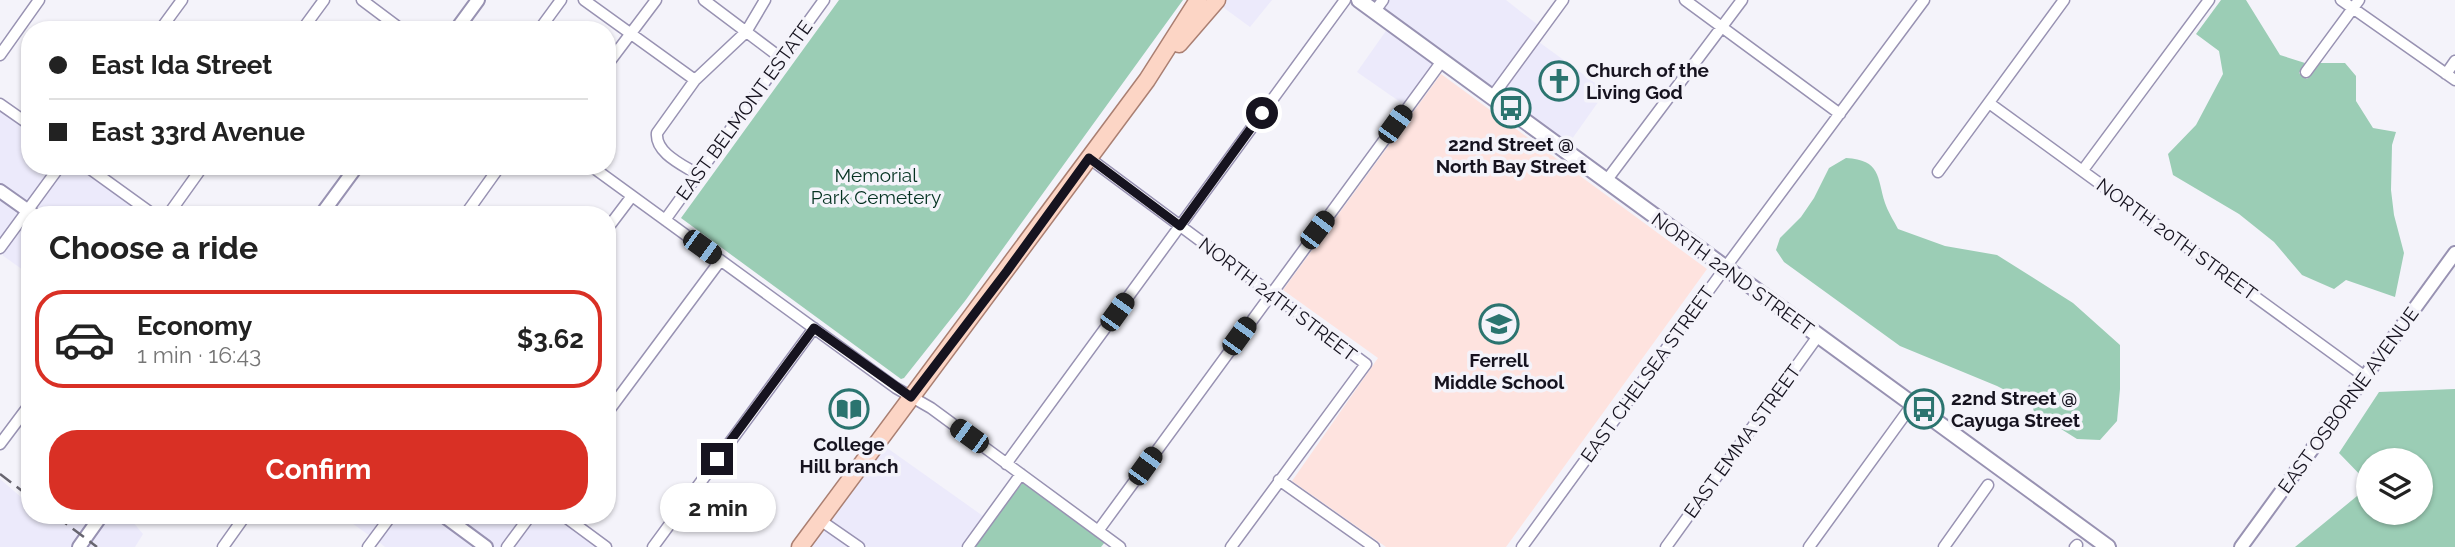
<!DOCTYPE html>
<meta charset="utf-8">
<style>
body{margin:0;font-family:Raleway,sans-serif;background:#f6f6f6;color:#222;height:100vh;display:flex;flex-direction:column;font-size:26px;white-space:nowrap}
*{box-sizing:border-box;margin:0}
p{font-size:23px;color:#767676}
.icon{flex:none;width:38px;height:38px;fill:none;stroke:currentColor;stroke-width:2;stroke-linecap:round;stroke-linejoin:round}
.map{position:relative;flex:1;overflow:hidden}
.drawer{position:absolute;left:21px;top:206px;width:595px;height:318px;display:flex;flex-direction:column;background:#fff;border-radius:28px;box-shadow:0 2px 5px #0004}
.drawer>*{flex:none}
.guide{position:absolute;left:21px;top:21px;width:595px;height:154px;border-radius:28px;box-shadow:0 2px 5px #0004;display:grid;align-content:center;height:154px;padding:0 28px;background:#fff}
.fabs{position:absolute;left:2356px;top:448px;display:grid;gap:14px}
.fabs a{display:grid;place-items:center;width:77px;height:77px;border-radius:50%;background:#fff;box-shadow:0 2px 5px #0004;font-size:35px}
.end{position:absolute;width:32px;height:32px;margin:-16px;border:9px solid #16131f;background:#fff;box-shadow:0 0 0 4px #fff}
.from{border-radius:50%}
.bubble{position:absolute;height:49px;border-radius:24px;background:#fff;box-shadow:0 2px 5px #0004;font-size:23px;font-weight:700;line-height:49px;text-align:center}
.car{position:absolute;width:21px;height:42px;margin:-21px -10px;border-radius:9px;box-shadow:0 0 5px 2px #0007;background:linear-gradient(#222 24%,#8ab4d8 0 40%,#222 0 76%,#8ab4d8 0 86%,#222 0)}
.guide b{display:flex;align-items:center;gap:24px;height:66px;font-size:26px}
.guide b+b{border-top:2px solid #e0e0e0}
.guide i{width:18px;height:18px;background:#222}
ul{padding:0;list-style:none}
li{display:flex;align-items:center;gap:21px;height:98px;margin:0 14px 10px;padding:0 14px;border:4px solid transparent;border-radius:28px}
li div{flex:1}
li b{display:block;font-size:26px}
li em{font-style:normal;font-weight:700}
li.on{border-color:#d93025}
li>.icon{width:63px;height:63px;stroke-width:1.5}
h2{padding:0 28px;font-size:32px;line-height:84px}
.button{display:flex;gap:14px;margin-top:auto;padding:14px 28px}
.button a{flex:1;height:80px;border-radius:28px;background:#d93025;color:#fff;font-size:28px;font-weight:700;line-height:80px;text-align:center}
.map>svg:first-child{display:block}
.built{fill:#eceafb}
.education{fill:#fee3df}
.green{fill:#9bcdb5}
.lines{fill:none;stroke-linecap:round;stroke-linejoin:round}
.minor-casing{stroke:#9892b2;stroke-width:13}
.tertiary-casing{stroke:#9892b2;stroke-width:16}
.secondary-casing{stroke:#9892b2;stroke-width:18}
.primary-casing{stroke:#aa7f72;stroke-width:19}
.minor{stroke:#fff;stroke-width:10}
.tertiary{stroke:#fff;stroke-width:12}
.secondary{stroke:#fff;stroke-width:14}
.primary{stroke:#fcd5c5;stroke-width:16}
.rail{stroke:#67656f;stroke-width:2.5;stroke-dasharray:14 7;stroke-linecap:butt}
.route{stroke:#16131f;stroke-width:9}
.labels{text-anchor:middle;stroke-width:7;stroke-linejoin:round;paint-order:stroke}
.poi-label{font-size:19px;font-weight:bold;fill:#16131f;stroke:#f4f3fa}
.street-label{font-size:19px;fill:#16131f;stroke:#f4f3fa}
.park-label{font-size:19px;fill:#043221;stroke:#f4f3fa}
</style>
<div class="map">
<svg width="2455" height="547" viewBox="0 0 2455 547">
<rect width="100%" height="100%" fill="#f4f3fa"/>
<path class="built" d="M1224,0H1272L1250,27L1220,5Z
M1390,0H1506L1538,25L1490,90L1382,10Z
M1388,28L1434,62L1403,104L1357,72Z
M1539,42L1606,91L1567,146L1499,96Z
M0,110L30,132V166H53L26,204L0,184Z
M67,166H77L145,215H42L35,210Z
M0,197L20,212L0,239Z
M29,218L30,219V275L2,255Z
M883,445L983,516L961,547H868L828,519Z
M0,479L28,503L30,502V516H94L72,547H0Z
M108,516H128L143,534L135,547H86Z
M342,516H384L370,536Z
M398,516H436L477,547H385L379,542Z
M453,516H523L500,547H494Z
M537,516H556L597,547H514Z
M822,527L851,547H807Z"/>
<path class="education" d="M1441,74L1707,269L1506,547H1386L1292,481L1378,358L1283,290Z"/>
<path class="green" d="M839,0H1183L965,301L904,378L901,379L681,218Z
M2221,0H2246L2280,55L2305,63L2299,73L2307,79L2319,63H2345L2356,76V101L2373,128L2396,132L2392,145L2391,190L2394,215L2404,253L2395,297L2346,280L2334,289L2302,275L2274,242L2239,214L2173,175L2168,154L2196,125L2223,74L2219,51L2196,34Z
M1846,158C1881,160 1877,177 1885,203C1888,212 1894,221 1898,229L1945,246L1997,255L2073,303L2120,345V389L2117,421L2100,440L2077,439L2034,412L2032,404L1997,386L1900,346L1784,262L1776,250L1780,238L1801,217L1814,198L1829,168Z
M2455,389V547H2295L2368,487V513H2420V460H2368V483L2339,453L2379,392Z
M1023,482L1105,542L1101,547H974Z"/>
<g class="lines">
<g class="minor-casing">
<path id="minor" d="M362,0L402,30
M584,0L695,80
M704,0L781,58
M1685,0L1840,114
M2341,0L2455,80
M1375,11L1383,0
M160,30L182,0
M302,30L324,0
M539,30L561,0
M0,55L39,0
M607,65L656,0
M2306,72L2359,0
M2446,74L2455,61
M1492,97L1563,0
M1989,103L2364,376
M0,104L30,125
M1089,158L1366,364L1231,547
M86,166L154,215
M591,166L896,388L931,408L1120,547
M2083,170L2209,0
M1938,172L2064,0
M697,174C683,165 655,153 657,133L695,80L746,32L765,0
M1606,181L1742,0
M168,215L203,166
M465,215L500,166
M665,220L824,0
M607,229L632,196
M0,248L60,166
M607,413L720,261
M0,444L30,404
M1006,464L1345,0
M1279,480L1374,547
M564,516L606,547
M820,520L859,547
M1098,531L1442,61
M223,547L245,516
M368,547L391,516
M507,547L530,516
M653,547L814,328
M968,547L1021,474
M1522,547L1725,268L1924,0
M1666,547L1818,336
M1809,547L1912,405
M1944,547L1988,485
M2075,547L2077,545"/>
</g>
<g class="tertiary-casing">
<path id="tertiary" d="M456,30L478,0
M0,191L34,215
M321,215L357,166
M444,516L486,547
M79,547L101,516
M2241,547L2455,253"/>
</g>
<g class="secondary-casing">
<path id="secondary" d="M1359,0L2108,547"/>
</g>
<g class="primary-casing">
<path id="primary" d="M1179,44L1217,0
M800,547L1147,80L1198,0"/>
</g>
<use href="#minor" class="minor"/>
<use href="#tertiary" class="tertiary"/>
<use href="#secondary" class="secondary"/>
<use href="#primary" class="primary"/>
<path class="rail" d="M0,474L30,497
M56,516L97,547"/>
</g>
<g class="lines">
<path class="route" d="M717,459L814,328L911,397L1007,271L1089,158L1180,226L1262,113"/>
</g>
<defs>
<g id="church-ring" transform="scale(2.0125)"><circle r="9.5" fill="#f4f3fa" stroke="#2b746f" stroke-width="1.5"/><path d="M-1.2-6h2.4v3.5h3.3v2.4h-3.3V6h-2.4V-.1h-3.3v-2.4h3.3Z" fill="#2b746f"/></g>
<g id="bus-ring" transform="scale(2.0125)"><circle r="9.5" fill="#f4f3fa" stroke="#2b746f" stroke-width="1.5"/><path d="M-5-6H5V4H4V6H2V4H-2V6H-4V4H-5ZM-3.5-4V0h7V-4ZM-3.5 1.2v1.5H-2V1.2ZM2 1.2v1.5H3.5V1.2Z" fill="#2b746f"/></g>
<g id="school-ring" transform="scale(2.0125)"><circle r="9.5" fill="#f4f3fa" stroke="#2b746f" stroke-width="1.5"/><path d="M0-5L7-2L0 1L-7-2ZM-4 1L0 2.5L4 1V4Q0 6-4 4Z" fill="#2b746f"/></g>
<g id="library-ring" transform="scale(2.0125)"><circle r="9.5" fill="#f4f3fa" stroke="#2b746f" stroke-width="1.5"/><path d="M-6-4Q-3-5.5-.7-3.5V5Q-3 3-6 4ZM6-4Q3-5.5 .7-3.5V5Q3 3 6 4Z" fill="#2b746f"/></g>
</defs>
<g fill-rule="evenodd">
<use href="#church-ring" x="1559" y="81"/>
<use href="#bus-ring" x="1511" y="108"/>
<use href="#school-ring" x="1499" y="324"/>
<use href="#library-ring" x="849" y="409"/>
<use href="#bus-ring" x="1924" y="409"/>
</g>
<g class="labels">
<g class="poi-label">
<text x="1586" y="77" text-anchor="start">Church of the<tspan x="1586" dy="22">Living God</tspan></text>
<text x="1511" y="151">22nd Street @<tspan x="1511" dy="22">North Bay Street</tspan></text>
<text x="1499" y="367">Ferrell<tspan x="1499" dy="22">Middle School</tspan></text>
<text x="1951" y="405" text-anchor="start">22nd Street @<tspan x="1951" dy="22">Cayuga Street</tspan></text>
<text x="849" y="451">College<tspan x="849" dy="22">Hill branch</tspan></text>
</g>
<g class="street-label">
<text transform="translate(744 110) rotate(-54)" y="7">EAST BELMONT ESTATE</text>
<text transform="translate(2177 239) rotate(36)" y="7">NORTH 20TH STREET</text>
<text transform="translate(1733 274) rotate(36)" y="7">NORTH 22ND STREET</text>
<text transform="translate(1278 299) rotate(37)" y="7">NORTH 24TH STREET</text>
<text transform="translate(1647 374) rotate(-54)" y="7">EAST CHELSEA STREET</text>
<text transform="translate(2348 400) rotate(-54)" y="7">EAST OSBORNE AVENUE</text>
<text transform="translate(1742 441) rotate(-54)" y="7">EAST EMMA STREET</text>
</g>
<g class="park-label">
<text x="876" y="182">Memorial<tspan x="876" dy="22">Park Cemetery</tspan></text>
</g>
</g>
</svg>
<div class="fabs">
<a><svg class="icon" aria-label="layers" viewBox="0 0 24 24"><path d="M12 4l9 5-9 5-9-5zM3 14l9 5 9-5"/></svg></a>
</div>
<i class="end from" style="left:1262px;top:113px"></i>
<i class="end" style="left:717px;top:459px"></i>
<div class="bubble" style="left:660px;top:483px;width:116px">2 min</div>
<i class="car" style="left:1395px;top:124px;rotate:36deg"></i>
<i class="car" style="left:1317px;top:230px;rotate:37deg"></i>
<i class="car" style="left:702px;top:247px;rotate:126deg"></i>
<i class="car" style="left:1117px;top:312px;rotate:36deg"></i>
<i class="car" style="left:1239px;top:336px;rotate:36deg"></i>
<i class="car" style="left:969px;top:436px;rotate:306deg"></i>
<i class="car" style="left:1145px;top:466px;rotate:36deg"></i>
<div class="guide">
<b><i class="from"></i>East Ida Street</b>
<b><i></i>East 33rd Avenue</b>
</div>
<section class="drawer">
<h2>Choose a ride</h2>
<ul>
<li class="on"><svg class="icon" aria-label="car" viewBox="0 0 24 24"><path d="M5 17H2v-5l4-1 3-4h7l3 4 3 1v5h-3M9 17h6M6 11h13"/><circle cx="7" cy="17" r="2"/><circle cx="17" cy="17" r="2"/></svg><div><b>Economy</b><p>1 min · 16:43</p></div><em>$3.62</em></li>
</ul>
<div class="button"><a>Confirm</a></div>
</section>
</div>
